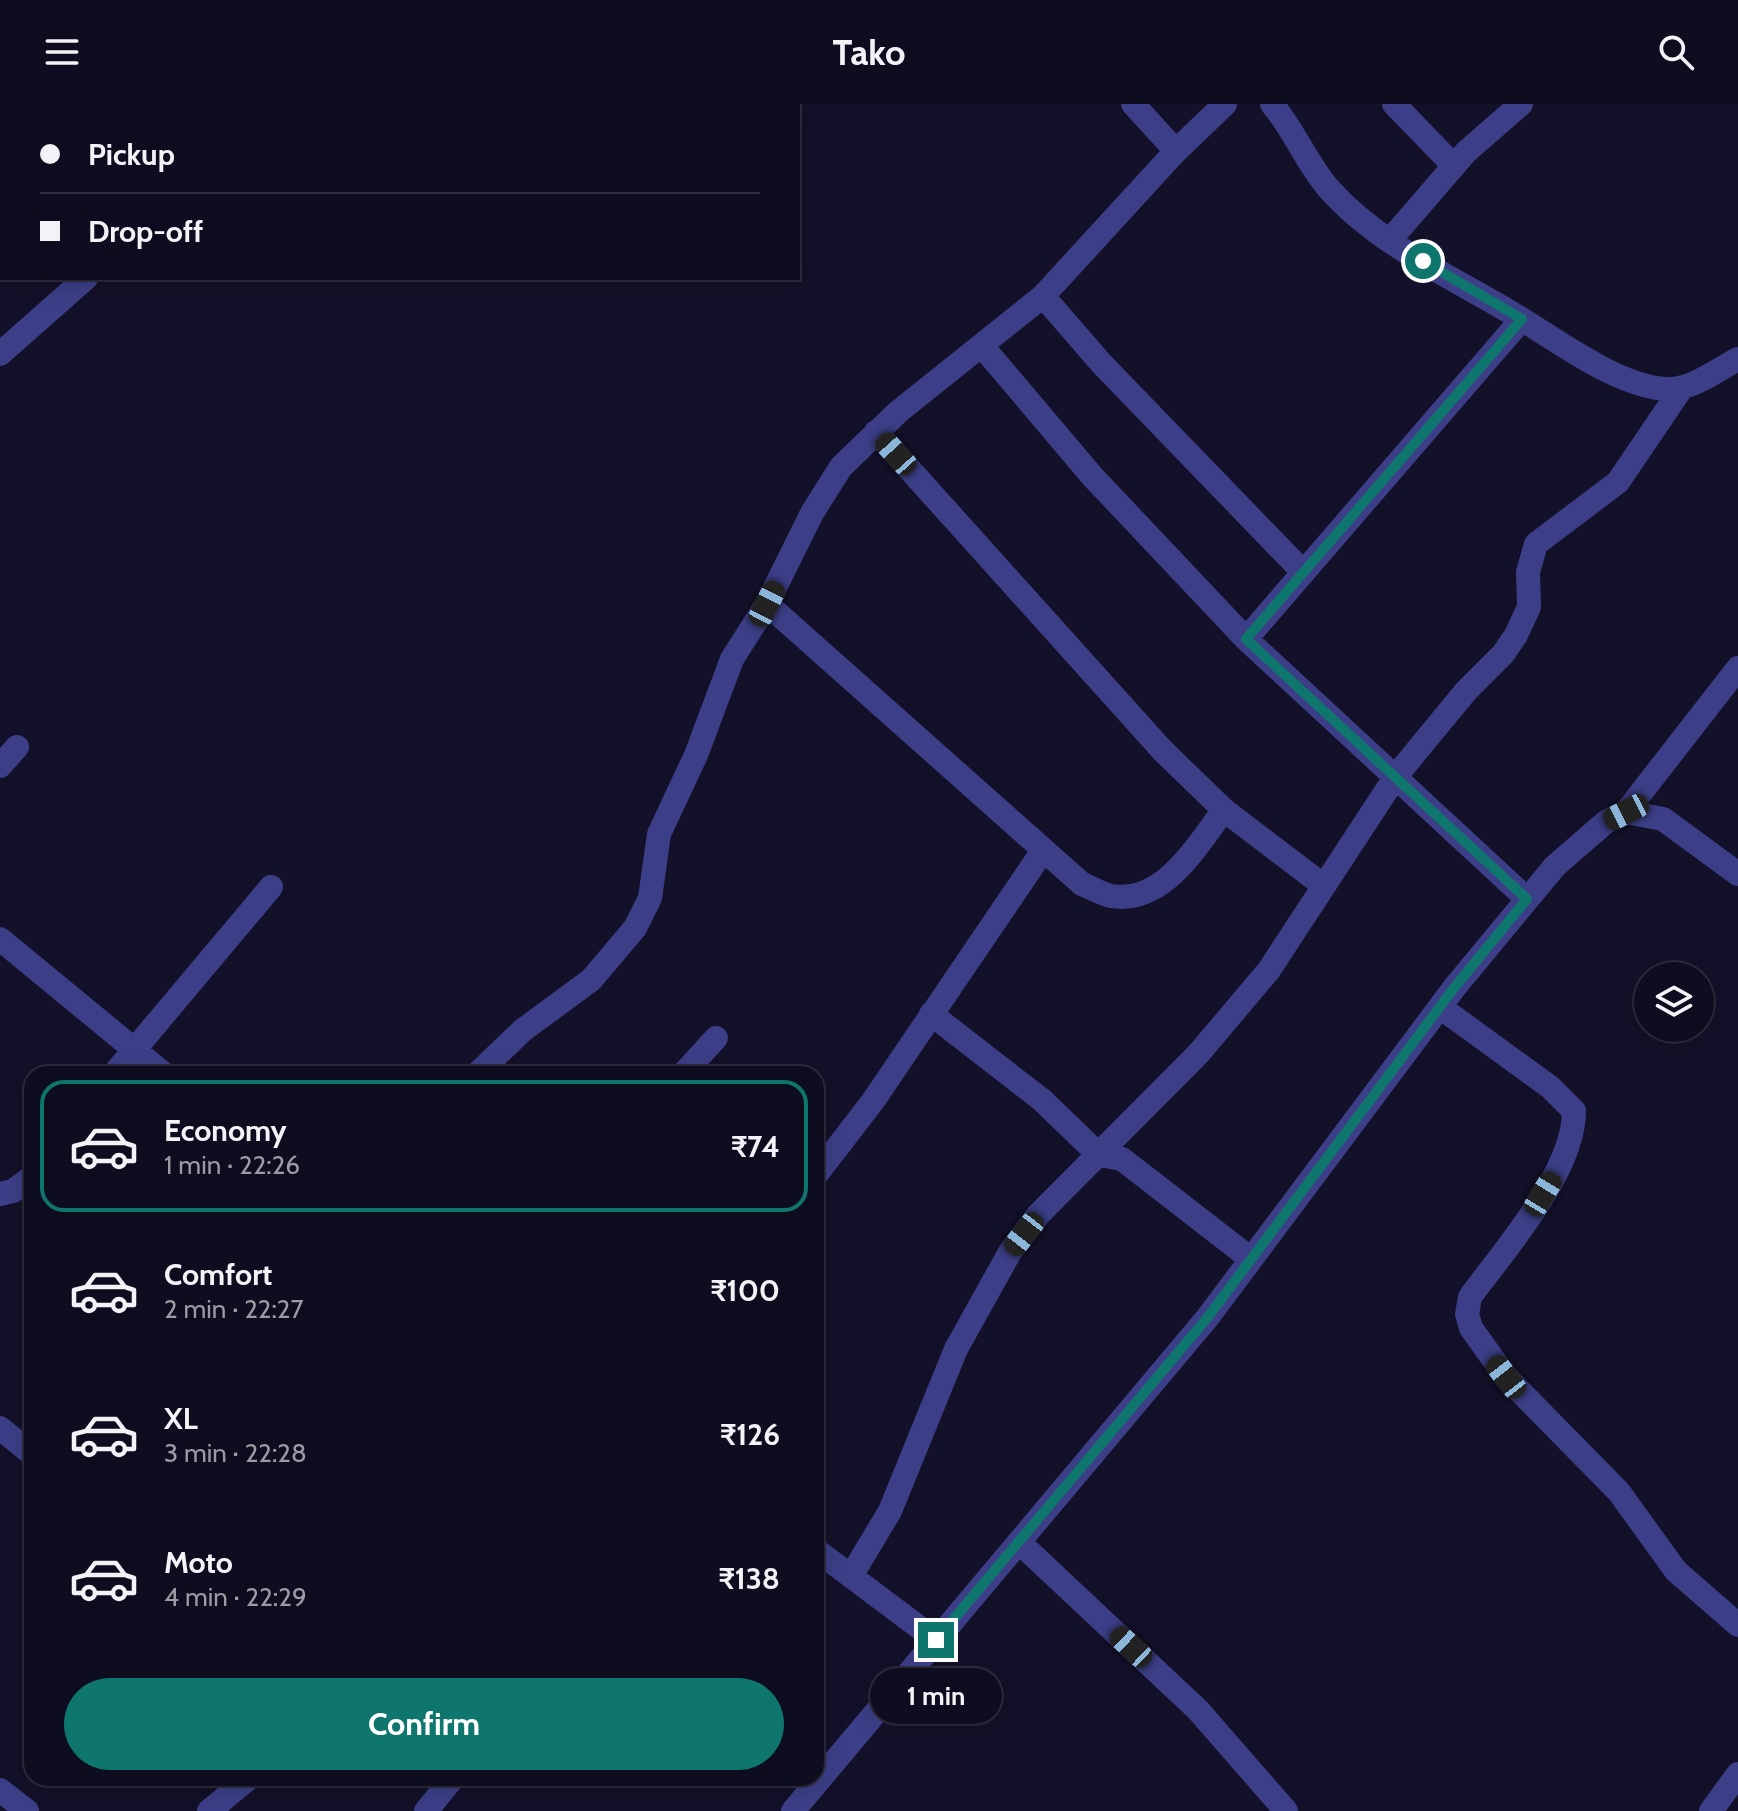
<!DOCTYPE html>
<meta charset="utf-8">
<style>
body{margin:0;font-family:Cabin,sans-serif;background:#171528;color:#f1f3f6;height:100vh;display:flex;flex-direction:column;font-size:30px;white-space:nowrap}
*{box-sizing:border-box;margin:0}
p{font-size:26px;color:#9b9ba4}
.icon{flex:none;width:44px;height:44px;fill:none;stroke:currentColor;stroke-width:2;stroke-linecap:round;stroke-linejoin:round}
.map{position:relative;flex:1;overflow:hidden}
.sheet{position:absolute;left:24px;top:962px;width:800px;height:720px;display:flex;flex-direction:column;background:#0e0c1f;border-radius:24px;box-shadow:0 4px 20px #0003,0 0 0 2px #2e2c3d}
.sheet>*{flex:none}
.top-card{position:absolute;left:0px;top:0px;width:800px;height:176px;box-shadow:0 4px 20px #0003,0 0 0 2px #2e2c3d;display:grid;align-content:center;height:176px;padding:0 40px;background:#0e0c1f}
.tools{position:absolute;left:1634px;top:858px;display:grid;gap:16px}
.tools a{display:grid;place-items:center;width:80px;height:80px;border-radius:50%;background:#0e0c1f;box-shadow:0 4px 20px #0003,0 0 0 2px #2e2c3d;font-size:40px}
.end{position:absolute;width:36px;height:36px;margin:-18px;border:10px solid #0f766e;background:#fff;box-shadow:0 0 0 4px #fff}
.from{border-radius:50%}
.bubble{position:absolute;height:56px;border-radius:28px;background:#0e0c1f;box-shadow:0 4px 20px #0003,0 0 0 2px #2e2c3d;font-size:26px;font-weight:800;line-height:56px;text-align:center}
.car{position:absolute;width:24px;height:48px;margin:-24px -12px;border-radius:10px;box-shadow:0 0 6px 2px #0007;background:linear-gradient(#222 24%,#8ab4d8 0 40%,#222 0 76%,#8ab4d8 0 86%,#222 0)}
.top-card b{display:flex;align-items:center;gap:28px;height:76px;font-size:30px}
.top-card b+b{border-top:2px solid #2e2c3d}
.top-card i{width:20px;height:20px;background:#f1f3f6}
ul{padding:14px 0 0;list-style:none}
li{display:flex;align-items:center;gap:24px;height:132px;margin:0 16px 12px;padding:0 24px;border:4px solid transparent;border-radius:24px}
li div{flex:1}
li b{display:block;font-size:30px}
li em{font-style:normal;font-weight:800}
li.on{border-color:#0f766e}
li>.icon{width:72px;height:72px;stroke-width:1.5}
.cta{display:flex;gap:16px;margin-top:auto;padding:16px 40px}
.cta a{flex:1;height:92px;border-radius:48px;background:#0f766e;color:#fff;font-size:32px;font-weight:800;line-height:92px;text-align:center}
header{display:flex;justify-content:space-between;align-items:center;height:104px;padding:0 40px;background:#0e0c1f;font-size:36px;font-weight:800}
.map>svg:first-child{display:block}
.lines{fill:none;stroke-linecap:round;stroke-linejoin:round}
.minor{stroke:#3c3f87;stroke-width:24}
.route{stroke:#0f766e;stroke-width:10}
</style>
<header><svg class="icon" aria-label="menu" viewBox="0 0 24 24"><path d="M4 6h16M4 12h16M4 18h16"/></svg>Tako<svg class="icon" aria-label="search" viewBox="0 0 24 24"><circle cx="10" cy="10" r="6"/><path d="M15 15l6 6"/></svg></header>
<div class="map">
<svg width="1738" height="1707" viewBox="0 0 1738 1707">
<rect width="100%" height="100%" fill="#131029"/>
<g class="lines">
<path class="minor" d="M1133,0L1176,47
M1272,0C1294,26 1307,60 1329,85C1377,139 1449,172 1510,208C1553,233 1615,282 1666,285C1690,287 1717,266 1738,255
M1394,0L1454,62
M365,2L368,0
M1390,136L1466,48L1521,0
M1043,192L1101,259L1303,468
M982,242L1092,372L1246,535L1527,795
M0,250L86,174
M876,328L1163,647L1224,706L1324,782
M767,500L1082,780C1092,784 1102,790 1111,792C1164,801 1197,741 1224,706
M1246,535L1522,215
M0,662L17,643
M1626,708L1738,564
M0,835L164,970
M1440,903L1550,983L1574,1007C1574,1068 1505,1145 1470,1193L1467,1210L1471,1224L1506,1273L1619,1388L1676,1467L1738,1521
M931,910L1042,996L1099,1051L1122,1055L1251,1155
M114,970L271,783
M477,970L523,926L591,876L635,824L650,794L659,730L696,651L732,555L767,500L812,409L841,363L898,308L1043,192L1176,47L1225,0
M683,970L716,934
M816,1071L873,997L1042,748
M0,1090L13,1087L32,1073
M0,1324L32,1350
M1019,1438L1198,1606L1286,1707
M816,1446L936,1536
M851,1472L890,1407L956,1245L1010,1148L1038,1111L1199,949L1269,866L1396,672L1466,587L1503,550L1516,531L1529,503L1528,468L1536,440L1618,378L1681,285
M0,1686L27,1707
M209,1707L249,1674
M426,1707L453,1674
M793,1707L1208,1213L1454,884L1555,762L1607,717L1626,708L1663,715L1738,770
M1711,1707L1738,1670"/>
</g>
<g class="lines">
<path class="route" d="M936,1536L1208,1213L1454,884L1527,795L1246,535L1522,215L1423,157"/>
</g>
</svg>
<div class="tools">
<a><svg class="icon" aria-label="layers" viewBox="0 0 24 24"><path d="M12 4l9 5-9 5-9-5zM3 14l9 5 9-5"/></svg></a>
</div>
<i class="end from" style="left:1423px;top:157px"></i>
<i class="end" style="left:936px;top:1536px"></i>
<div class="bubble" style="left:870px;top:1564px;width:132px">1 min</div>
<i class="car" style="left:896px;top:350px;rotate:318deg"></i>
<i class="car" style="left:767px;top:500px;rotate:27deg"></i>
<i class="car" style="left:1626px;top:708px;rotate:243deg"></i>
<i class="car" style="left:1543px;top:1090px;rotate:31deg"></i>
<i class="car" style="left:1024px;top:1130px;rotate:218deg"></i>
<i class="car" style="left:1506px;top:1273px;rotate:322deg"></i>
<i class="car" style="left:1131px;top:1543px;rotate:313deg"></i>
<div class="top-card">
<b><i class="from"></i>Pickup</b>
<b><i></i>Drop-off</b>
</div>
<section class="sheet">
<ul>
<li class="on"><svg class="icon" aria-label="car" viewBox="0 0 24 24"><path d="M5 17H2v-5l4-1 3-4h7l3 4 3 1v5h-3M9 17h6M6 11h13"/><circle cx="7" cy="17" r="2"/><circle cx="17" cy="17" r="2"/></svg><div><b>Economy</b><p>1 min · 22:26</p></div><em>₹74</em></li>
<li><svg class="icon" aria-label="car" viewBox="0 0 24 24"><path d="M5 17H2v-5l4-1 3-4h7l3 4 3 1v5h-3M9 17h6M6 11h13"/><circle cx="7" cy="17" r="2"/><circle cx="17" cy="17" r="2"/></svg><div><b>Comfort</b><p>2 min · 22:27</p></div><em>₹100</em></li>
<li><svg class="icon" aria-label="car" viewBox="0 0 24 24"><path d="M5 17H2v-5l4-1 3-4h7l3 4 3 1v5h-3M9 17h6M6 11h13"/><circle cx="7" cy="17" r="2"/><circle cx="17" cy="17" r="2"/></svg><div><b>XL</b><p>3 min · 22:28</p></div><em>₹126</em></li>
<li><svg class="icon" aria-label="car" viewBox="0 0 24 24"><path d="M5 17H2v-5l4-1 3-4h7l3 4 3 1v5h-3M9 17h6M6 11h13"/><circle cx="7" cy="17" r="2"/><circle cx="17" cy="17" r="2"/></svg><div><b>Moto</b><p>4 min · 22:29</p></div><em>₹138</em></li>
</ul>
<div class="cta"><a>Confirm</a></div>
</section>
</div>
